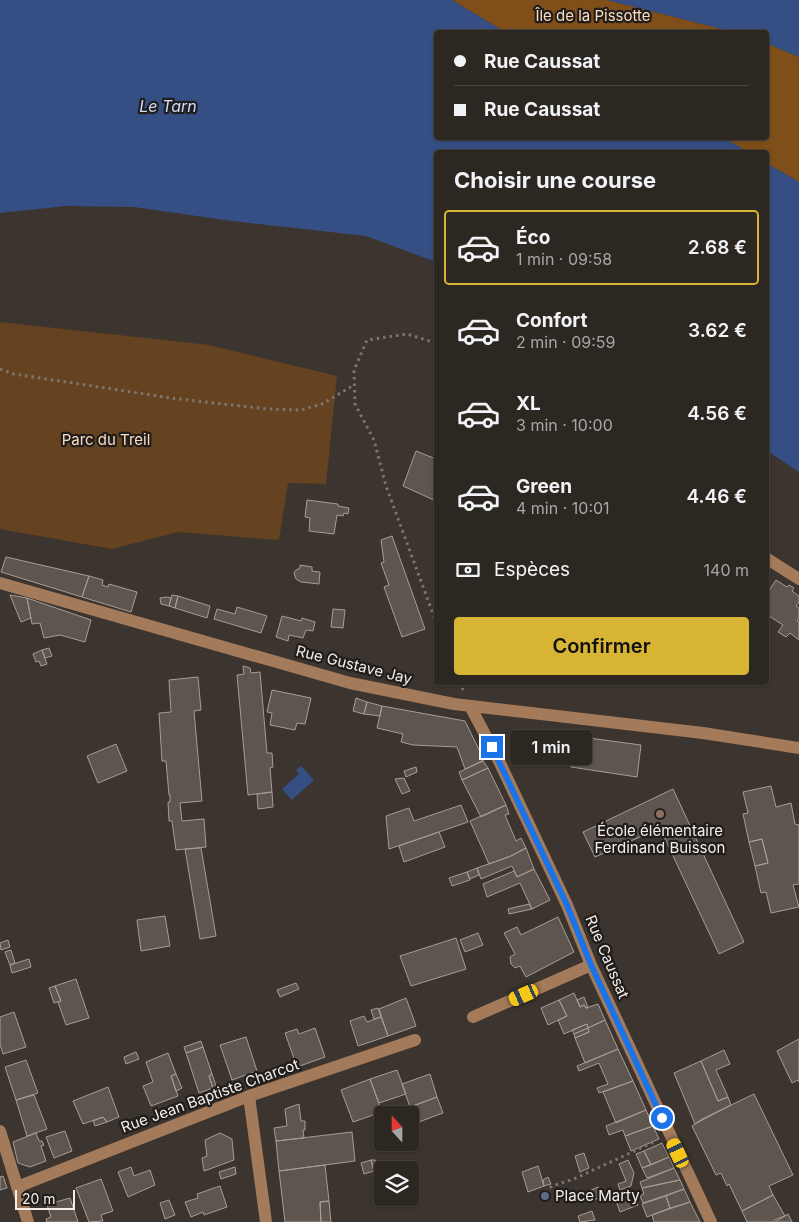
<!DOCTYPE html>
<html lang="fr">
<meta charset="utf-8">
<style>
body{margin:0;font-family:Inter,sans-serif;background:#352f2a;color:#f1f3f6;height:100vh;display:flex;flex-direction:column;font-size:19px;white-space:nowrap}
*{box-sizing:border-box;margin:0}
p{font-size:16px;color:#a7a5a5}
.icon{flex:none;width:28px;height:28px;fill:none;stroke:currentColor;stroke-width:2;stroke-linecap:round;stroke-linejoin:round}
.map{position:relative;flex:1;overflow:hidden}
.drawer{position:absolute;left:434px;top:150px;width:335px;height:535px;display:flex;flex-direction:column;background:#2d2722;border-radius:5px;box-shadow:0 1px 4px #0004,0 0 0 1px #484440}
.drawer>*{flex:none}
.banner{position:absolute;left:434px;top:30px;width:335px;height:110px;border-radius:5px;box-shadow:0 1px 4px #0004,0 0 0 1px #484440;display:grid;align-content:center;height:110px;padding:0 20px;background:#2d2722}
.needle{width:32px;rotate:339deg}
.controls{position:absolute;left:374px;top:1106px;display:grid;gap:10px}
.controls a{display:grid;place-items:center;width:45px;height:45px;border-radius:5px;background:#2d2722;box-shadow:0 1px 4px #0004,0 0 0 1px #484440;font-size:25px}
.scale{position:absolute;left:15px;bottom:12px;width:60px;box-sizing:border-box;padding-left:5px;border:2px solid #f3eeea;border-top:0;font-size:14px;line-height:18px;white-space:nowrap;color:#f3eeea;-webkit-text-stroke:4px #201d1a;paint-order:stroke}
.end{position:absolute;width:22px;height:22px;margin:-11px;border:6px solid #1a73e8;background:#fff;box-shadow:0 0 0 2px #fff}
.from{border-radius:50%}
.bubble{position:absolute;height:35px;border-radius:5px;background:#2d2722;box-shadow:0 1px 4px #0004,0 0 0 1px #484440;font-size:16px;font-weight:600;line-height:35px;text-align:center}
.car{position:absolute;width:15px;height:30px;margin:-15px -8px;border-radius:6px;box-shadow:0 0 4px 1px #0007;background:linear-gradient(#f5c518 24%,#345 0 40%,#f5c518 0 76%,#345 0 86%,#f5c518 0)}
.banner b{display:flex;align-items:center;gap:18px;height:48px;font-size:19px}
.banner b+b{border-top:1px solid #484440}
.banner i{width:12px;height:12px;background:#f1f3f6}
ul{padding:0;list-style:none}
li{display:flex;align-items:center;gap:15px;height:75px;margin:0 10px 8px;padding:0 10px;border:2px solid transparent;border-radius:5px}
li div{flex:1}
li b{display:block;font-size:19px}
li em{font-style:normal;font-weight:600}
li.current{border-color:#d7b434}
li>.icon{width:45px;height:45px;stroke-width:1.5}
h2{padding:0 20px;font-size:22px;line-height:60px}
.pay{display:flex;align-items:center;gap:12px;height:55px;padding:0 20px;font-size:19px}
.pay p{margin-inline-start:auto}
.cta{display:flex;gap:10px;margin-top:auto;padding:10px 20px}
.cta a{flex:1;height:58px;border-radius:5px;background:#d7b434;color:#111;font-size:20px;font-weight:600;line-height:58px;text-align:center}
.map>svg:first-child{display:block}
.green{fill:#654321}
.forest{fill:#804f19}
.water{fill:#354f84}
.building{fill:#5e554e;stroke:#a79d96}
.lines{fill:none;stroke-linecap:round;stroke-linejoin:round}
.path{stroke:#7c7570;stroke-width:3;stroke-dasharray:2.5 4;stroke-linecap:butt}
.minor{stroke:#a37a5a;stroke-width:12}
.route{stroke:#1a73e8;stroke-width:6}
.education-dot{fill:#8d6e63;stroke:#201d1a;stroke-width:2}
.service-dot{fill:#5c6f8a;stroke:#201d1a;stroke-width:2}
.labels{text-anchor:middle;stroke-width:4.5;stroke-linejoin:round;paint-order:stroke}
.park-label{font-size:15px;fill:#fadbc0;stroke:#201d1a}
.street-label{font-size:15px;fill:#f3eeea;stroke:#201d1a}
.poi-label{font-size:15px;fill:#f3eeea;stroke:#201d1a}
.water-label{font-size:16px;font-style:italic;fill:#ccdeff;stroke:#201d1a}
</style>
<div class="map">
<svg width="799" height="1222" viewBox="0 0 799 1222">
<rect width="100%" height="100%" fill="#3c342e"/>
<path class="green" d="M0,322L209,345L337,376L326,484L288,483L279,540L178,532L112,549L0,529Z"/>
<path class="forest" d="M452,0H607L734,32H505Z
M766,43L799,57V182L766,163V152H748L724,138H766Z"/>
<path class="water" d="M0,0H452L505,32H436V138H724L748,152H436V262L366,236L232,221L134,207L66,206L0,213Z
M607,0H799V57L766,43V32H734Z
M766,163L799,182V472L766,450Z
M301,766L314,780L292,800L282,789L299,774L296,770Z"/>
<path class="building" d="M416,451L436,459V501L403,486Z
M307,500L338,504V506L349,508L348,514L344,513L343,516L337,515L334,534L309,531L310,518L305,517Z
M392,536L425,629L402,637L384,587L389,585L381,563L384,562L381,540Z
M6,557L89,576L82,597L1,572Z
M300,565L312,567V571L320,572L319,584L301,582L296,579L294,573L296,570L300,568Z
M89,576L103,580L102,585L108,587L109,584L137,592L131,612L82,597Z
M776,580L787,587L789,585L794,588L792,591L799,596V602L796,606L799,608V618L797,621L799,622V640L790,633L786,637L778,632L783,625L766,614V595Z
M10,595L27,598L31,618L21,622Z
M172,595L178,596L175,608L169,606Z
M178,596L210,606L207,618L175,608Z
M166,597L171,598L169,606L161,604L160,598Z
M27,598L91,620L85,642L60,635L44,638L40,623L32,624Z
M237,607L267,616L261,633L214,619L217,609L235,614Z
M333,609L345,610L343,628L331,627Z
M282,616L301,621L302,618L315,622L313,631L306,630L303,638L289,635L288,641L276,637Z
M49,648L52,656L45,658L42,650Z
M42,650L47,664L41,666L39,661L36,662L33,654Z
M243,666L250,668L251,673L260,672L267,753H272L273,767L270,768L272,792L248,795L237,675L244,674Z
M198,677L201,710L194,711L202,801L180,803L182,821L204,819L206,847L176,850L172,821H169L168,802H170V795H169L166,761H162L159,713L171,712L169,680Z
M272,690L311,698L305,724L297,723L295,730L270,725L272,713L267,712Z
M356,698L367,702L364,714L353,711Z
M367,702L382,706L380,716L364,714Z
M382,706L465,721L484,760L465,769L457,747L413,745L401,742L403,734L377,728Z
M574,736L641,745L637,777L571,767Z
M116,744L127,771L98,783L87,756Z
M483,761L488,768L462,780L459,772Z
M416,767L417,772L406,777L404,771Z
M488,768L506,805L481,817L462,780Z
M404,778L410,791L402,794L395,779Z
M771,786L776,807L791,803L795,824L799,825V884L793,885L799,907L771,913L766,892L761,893L755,866L768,863L762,839L749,842L743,814L748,813L743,792Z
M673,789L744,942L719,954L660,828L595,857L583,832Z
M272,792L273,807L258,809L257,794Z
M461,805L468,822L389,849L386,816L409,808L414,821Z
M506,805L509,814L505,815L516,841L521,838L526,848L511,856L489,864L470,821Z
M439,832L445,847L404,862L399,846Z
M762,839L768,863L755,866L749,842Z
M201,848L216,936L200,939L185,849Z
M526,848L534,869L517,877L512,866L481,879L477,868L511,856Z
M477,868L479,875L470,879L467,872Z
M534,869L550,900L532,909L520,883L487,897L483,884L514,871L517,877Z
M467,872L470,880L452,886L449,878Z
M529,904L532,909L509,914L508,909Z
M165,916L170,946L141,951L137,920Z
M558,917L574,952L526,977L520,966L515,968L511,964L510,957L515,954L504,933L517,927L521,935Z
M478,933L483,945L465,952L460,940Z
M456,938L466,969L411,986L400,956Z
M8,940L10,947L1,950L0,943Z
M11,950L15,963L10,965L5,952Z
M29,959L31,967L12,973L10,965Z
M76,979L89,1018L66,1025L58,1002L61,1001L55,986Z
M296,983L299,989L280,997L277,990Z
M55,986L61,1001L54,1003L49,988Z
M574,993L580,1007L584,1005L586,1008L598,1004L605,1020L588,1028L587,1024L564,1034L558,1020L567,1016L559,1000Z
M584,997L588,1008H586L584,1005L580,1007L577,1000Z
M406,998L416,1026L388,1036L379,1009Z
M559,1000L567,1016L548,1025L541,1008Z
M378,1008L381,1017L374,1019L371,1010Z
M14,1012L26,1047L3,1054L0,1044V1017Z
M364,1016L367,1022L381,1017L388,1036L358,1046L350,1021Z
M605,1020L618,1049L585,1063L575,1038L589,1032L588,1028Z
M587,1024L588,1028L574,1034L572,1030Z
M315,1028L325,1057L297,1067L285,1033L297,1029L299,1034Z
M588,1028L589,1032L575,1038L574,1034Z
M246,1037L257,1071L232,1080L220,1045Z
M799,1039V1082L798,1080L792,1083L777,1051Z
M201,1041L203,1047L186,1053L184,1047Z
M203,1047L212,1074L209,1076L213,1088L199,1093L186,1053Z
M618,1049L633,1081L599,1093L597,1088L608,1084L599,1063L579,1071L577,1066Z
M724,1050L730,1064L716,1070L728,1097L718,1101L701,1061Z
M136,1052L139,1059L126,1064L124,1057Z
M168,1053L176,1074L171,1076L178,1096L151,1106L143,1086L153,1082L146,1062Z
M26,1060L38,1093L16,1100L5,1067Z
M701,1061L718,1101L728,1097L731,1105L695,1124L674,1073Z
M397,1070L406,1094L379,1103L370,1079Z
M176,1074L182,1088L176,1091L171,1076Z
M212,1074L216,1086L213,1088L209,1076Z
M430,1074L437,1097L410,1107L402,1084Z
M370,1079L382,1112L353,1122L341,1090Z
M633,1081L646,1110L616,1123L603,1092Z
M108,1087L119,1117L107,1122L103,1117L83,1124L73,1101Z
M754,1094L793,1175L769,1186L773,1195L742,1211L729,1184L727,1186L721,1173L716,1175L692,1126L702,1119Z
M34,1095L47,1129L27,1136L16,1100Z
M437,1097L443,1113L416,1123L410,1107Z
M299,1104L301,1121H305V1130H303L304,1138L276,1141L274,1128L287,1126L285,1109Z
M646,1110L653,1126L625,1136L623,1130L609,1135L606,1126Z
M103,1117L107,1122L95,1126L93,1121Z
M653,1126L659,1139L631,1151L625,1136Z
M65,1131L72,1151L54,1158L46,1137Z
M352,1132L355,1161L279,1171L276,1141Z
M36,1133L39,1141H42L44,1145L41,1146L46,1161L30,1167L18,1163L13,1142Z
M220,1133L232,1139L234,1160L204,1171L202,1158L207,1156L205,1140Z
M662,1143L669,1157L651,1165L644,1151Z
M644,1151L651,1165L642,1168L636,1154Z
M584,1153L589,1168L580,1172L575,1156Z
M669,1157L674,1168L647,1178L642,1168Z
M371,1160H375L377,1170L374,1171Z
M371,1160L374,1171L364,1174L361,1163Z
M628,1160L634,1173L631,1186L620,1190L618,1184L626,1181L619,1164Z
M325,1165L329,1201L320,1202L321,1222H285L279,1171Z
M538,1166L544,1186L528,1192L522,1172Z
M131,1167L134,1176L150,1170L155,1185L128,1197L118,1172Z
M235,1167L236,1174L221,1179L219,1172Z
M674,1168L680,1180L642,1188L640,1182Z
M3,1176L7,1188L0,1190V1177Z
M548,1177L551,1184L544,1186L543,1180Z
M101,1179L113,1211L101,1215L103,1221L89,1222L76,1188Z
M680,1180L684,1189L643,1203L640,1196L644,1194L642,1188Z
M220,1186L227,1207L204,1215L203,1212L191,1217L185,1202L198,1198L197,1194Z
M598,1187L604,1196L591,1201L587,1192Z
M684,1189L690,1202L670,1208L666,1196Z
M631,1190L633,1194L613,1203L611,1198Z
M633,1194L638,1205L620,1212L616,1201Z
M773,1195L785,1216L774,1220V1222H747L742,1211Z
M666,1196L670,1208L647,1217L642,1204Z
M70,1198L78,1222H47L46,1219L51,1217L47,1205L49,1202H56Z
M169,1200L175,1215L165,1219L160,1203Z
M329,1201L331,1222H321L320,1202Z
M690,1202L700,1222H654L652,1215Z
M592,1211L595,1220L580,1222L578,1216Z
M788,1214L792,1222H775Z"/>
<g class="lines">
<path class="path" d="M436,343L407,334L367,340L354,370L355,404L374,440L386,486L436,622
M0,369L14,374L171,398L267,409L301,410L322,404L354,385
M460,682L463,690
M545,1192L552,1186L574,1179L656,1141"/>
<path class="minor" d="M766,558L799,579
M0,583L350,683L454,704L703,733L799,748
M470,706L499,761L567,905L591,965L711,1222
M473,1017L591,965
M249,1096L266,1222
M0,1131L28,1222
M17,1187L249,1096L415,1040"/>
</g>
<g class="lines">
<path class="route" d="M492,747L567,905L591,965L662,1118"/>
</g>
<circle class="education-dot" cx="660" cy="814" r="5"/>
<circle class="service-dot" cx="545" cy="1196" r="5"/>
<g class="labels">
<g class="park-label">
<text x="593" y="21">Île de la Pissotte</text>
<text x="106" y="445">Parc du Treil</text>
</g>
<g class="street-label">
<text transform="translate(354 665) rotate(14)" y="5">Rue Gustave Jay</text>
<text transform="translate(607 957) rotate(67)" y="5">Rue Caussat</text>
<text transform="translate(210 1096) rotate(-20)" y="5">Rue Jean Baptiste Charcot</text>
</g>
<g class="poi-label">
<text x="660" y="836">École élémentaire<tspan x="660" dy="17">Ferdinand Buisson</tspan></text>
<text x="555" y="1201" text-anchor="start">Place Marty</text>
</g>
<g class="water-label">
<text x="168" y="112">Le Tarn</text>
</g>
</g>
</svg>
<div class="controls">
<a><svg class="needle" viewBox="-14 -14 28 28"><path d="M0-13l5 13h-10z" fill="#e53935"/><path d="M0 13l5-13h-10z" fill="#a7a5a5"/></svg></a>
<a><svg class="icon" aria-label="layers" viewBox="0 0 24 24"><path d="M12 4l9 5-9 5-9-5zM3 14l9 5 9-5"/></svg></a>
</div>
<div class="scale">20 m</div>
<i class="end from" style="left:662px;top:1118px"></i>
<i class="end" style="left:492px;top:747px"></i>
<div class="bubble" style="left:510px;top:730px;width:82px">1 min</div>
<i class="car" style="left:524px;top:995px;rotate:246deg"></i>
<i class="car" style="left:678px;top:1153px;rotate:335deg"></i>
<div class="banner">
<b><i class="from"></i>Rue Caussat</b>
<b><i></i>Rue Caussat</b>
</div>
<section class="drawer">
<h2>Choisir une course</h2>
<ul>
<li class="current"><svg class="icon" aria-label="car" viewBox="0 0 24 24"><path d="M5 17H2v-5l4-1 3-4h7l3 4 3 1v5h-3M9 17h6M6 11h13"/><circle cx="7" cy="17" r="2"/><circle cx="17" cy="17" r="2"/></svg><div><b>Éco</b><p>1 min · 09:58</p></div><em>2.68 €</em></li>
<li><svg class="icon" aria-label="car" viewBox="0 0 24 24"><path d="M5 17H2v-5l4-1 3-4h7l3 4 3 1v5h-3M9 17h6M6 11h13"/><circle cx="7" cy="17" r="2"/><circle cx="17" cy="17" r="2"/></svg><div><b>Confort</b><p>2 min · 09:59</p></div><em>3.62 €</em></li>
<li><svg class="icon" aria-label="car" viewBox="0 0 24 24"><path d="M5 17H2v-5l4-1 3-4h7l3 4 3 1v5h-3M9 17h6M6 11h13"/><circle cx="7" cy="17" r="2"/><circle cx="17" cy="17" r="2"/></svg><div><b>XL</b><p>3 min · 10:00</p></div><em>4.56 €</em></li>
<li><svg class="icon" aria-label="car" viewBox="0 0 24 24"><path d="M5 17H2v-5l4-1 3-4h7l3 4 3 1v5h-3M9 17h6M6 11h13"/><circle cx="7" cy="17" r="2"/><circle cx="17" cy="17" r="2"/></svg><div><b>Green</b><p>4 min · 10:01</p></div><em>4.46 €</em></li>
</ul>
<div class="pay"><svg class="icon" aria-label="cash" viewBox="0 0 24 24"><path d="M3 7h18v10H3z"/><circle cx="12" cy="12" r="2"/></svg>Espèces<p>140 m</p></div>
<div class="cta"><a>Confirmer</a></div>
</section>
</div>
